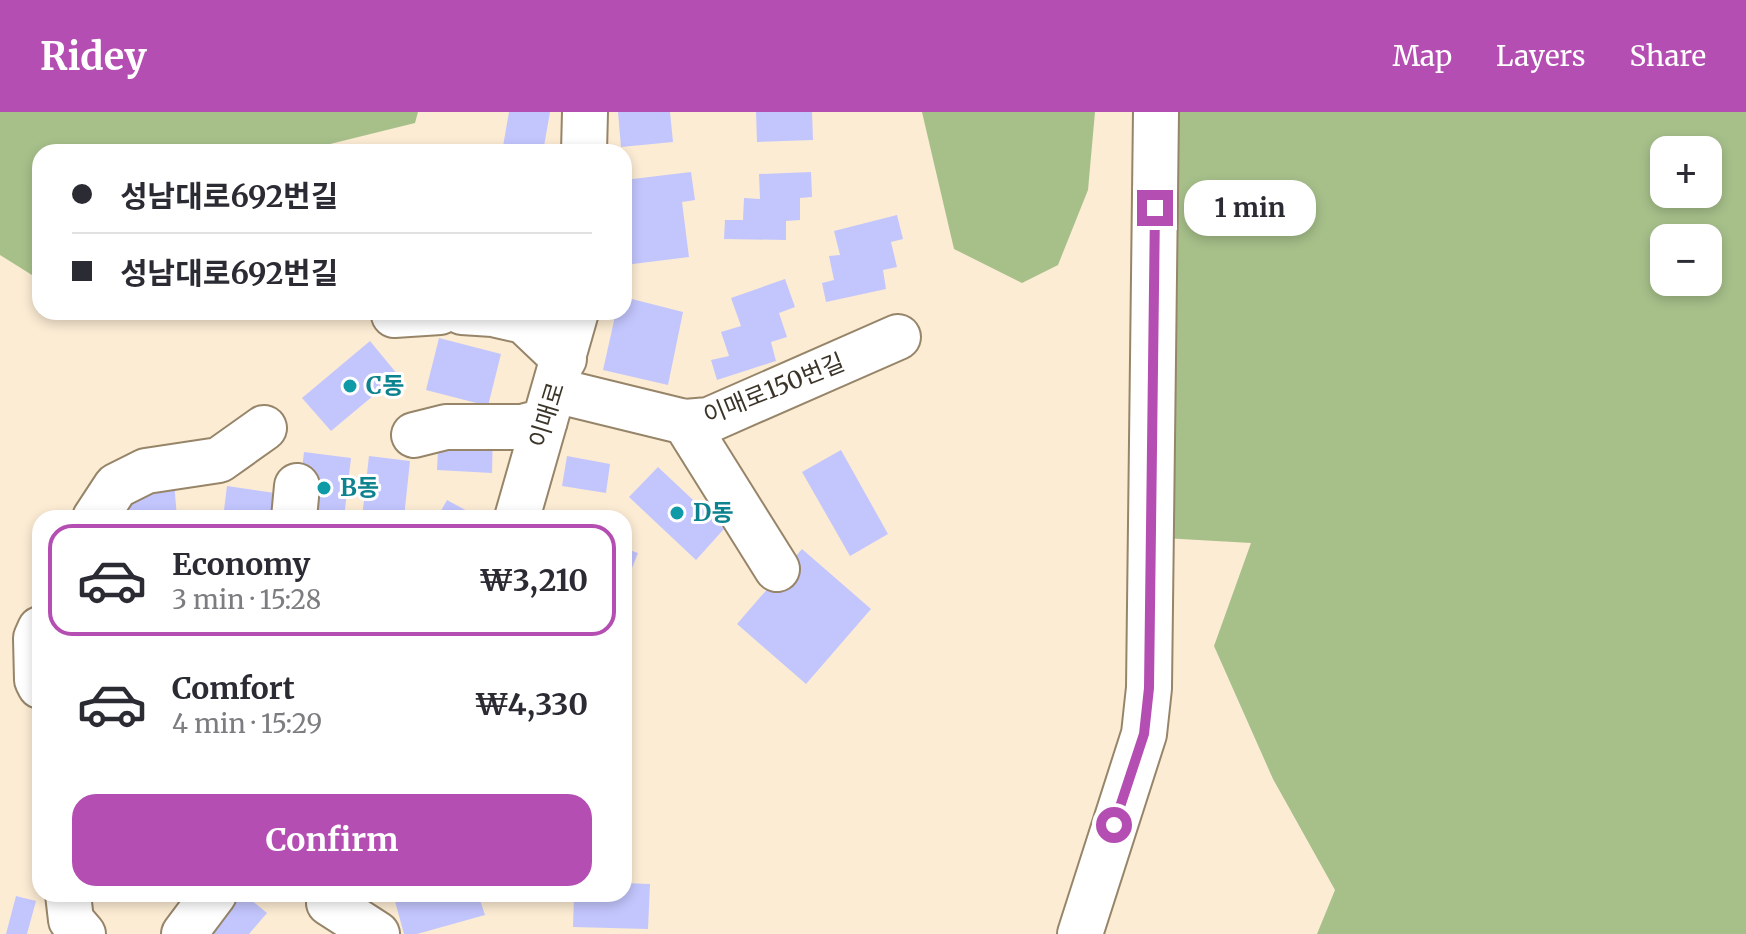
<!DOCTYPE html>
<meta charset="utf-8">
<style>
body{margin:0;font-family:Merriweather,"Noto Sans KR",serif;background:#f7f7f7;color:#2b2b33;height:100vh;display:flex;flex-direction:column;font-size:30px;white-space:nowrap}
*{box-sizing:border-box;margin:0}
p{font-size:26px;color:#7c7c81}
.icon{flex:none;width:44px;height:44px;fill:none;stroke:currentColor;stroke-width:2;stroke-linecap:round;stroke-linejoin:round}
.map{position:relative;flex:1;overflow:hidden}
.side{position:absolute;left:32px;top:398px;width:600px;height:392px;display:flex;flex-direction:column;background:#fff;border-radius:24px;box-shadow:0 4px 12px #0003}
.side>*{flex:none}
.hud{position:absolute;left:32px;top:32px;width:600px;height:176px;border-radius:24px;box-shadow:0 4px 12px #0003;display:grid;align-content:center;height:176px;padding:0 40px;background:#fff}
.tools{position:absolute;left:1650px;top:24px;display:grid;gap:16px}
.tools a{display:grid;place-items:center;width:72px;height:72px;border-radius:16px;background:#fff;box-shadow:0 4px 12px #0003;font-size:40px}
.end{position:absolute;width:36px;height:36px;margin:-18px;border:10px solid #b54eb2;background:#fff;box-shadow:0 0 0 4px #fff}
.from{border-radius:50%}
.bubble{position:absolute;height:56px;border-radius:24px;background:#fff;box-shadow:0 4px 12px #0003;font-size:26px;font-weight:700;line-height:56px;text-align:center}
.hud b{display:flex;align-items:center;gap:28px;height:76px;font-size:30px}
.hud b+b{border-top:2px solid #e1e1e2}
.hud i{width:20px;height:20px;background:#2b2b33}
ul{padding:14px 0 0;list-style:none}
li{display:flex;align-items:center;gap:24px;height:112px;margin:0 16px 12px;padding:0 24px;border:4px solid transparent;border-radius:24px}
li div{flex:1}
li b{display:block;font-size:30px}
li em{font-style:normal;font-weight:700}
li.active{border-color:#b54eb2}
li>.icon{width:72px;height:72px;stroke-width:1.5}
.action{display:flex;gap:16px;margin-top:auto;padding:16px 40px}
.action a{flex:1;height:92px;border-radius:24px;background:#b54eb2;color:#fff;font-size:32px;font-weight:700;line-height:92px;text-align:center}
header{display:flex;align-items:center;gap:48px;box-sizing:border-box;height:112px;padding:0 40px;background:#b54eb2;color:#fff}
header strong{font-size:38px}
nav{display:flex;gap:44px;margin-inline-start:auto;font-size:28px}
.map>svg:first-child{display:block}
.forest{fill:#a7c08a;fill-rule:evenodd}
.building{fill:#c3c6fd}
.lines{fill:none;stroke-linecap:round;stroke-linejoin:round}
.minor-casing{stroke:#978569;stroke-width:48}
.minor{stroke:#fff;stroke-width:44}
.route{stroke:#b54eb2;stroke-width:10}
.culture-dot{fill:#0f9aa8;stroke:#fff;stroke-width:3}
.labels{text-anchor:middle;stroke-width:6;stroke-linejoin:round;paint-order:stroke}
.culture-label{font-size:24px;font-weight:bold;fill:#0d838f;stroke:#fff;text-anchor:start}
.street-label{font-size:24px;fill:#3b3428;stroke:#fff}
</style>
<header>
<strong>Ridey</strong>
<nav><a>Map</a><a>Layers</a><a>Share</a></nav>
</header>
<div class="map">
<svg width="1746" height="822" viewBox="0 0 1746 822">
<rect width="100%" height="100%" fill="#fcecd4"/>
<path class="forest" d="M0,0H418L415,11L326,33L320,40H40V168L0,143Z
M922,0H1095L1088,78L1058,153L1022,171L954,137Z
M1178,0H1746V822H1317L1335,778L1273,667L1214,534L1251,431L1163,426L1177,206ZM1664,38H1708V82H1664ZM1664,126H1708V170H1664Z"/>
<path class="building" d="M509,0H550L543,40H502Z
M618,0H670L673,30L621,35Z
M756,0H812L813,28L757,30Z
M691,60L695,88L682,90L689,145L625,153L624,68Z
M811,60L812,85L800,86V108L786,109V128L724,127L725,108H743L744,86L760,87L759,62Z
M897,103L903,127L891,130L897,155L883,158L886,177L826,190L822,171L834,168L829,144L840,143L834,119Z
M785,167L795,195L779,201L787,225L771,230L776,249L717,268L711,248L729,244L721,220L741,214L731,186Z
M624,185L683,200L668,273L603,258L616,200H624Z
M439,226L501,242L488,294L426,278Z
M370,229L398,263L331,319L302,286Z
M439,317L493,320L492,361L437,358Z
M841,338L888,422L850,444L802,360Z
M304,340L351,346L344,406H296Z
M369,344L410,349L404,406H362Z
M567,344L610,352L606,381L562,374Z
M658,355L724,417L696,448L629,385Z
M174,369L177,406H130L127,373Z
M227,374L275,381L271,406H223Z
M447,388L480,406H437Z
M624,436L638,441L624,476Z
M802,437L871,497L806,572L737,512Z
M624,771L650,772L648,817L573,815L574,782H624Z
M232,782H244L267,801L249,822H198Z
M393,782H478L485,803L417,822H404Z
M16,784L36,789L27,822H6Z"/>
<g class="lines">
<g class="minor-casing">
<path id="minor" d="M584,40L585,0
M462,200L493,202L524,209L564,247
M394,203L440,200
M554,278L685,310L709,308L898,225
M685,310L777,457
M414,323L446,315H522L545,309
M95,406L116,374L146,359L219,348L264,316
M294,406L297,374
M517,406L576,200
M40,517L36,526L37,568L40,574
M68,782L71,808L83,822
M329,791L377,822
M184,822L214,782
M1080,822L1144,622L1149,576L1156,0"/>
</g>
<use href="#minor" class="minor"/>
</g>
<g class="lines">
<path class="route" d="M1114,713L1144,622L1149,576L1155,96"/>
</g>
<g class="culture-dot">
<circle cx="350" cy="274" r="8"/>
<circle cx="324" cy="376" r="8"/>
<circle cx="677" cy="401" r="8"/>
</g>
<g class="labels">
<g class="culture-label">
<text x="366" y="282">C동</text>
<text x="340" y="384">B동</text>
<text x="693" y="409">D동</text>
</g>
<g class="street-label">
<text transform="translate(774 277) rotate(-22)" y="8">이매로150번길</text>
<text transform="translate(547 303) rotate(-73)" y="8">이매로</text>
</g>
</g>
</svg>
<div class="tools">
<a>+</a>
<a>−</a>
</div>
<i class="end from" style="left:1114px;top:713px"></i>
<i class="end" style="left:1155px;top:96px"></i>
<div class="bubble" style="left:1184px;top:68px;width:132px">1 min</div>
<div class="hud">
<b><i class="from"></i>성남대로692번길</b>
<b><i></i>성남대로692번길</b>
</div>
<section class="side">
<ul>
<li class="active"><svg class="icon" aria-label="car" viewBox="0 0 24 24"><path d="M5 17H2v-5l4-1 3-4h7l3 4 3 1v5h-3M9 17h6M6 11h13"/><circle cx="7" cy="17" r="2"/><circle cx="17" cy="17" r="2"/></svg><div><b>Economy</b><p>3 min · 15:28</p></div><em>₩3,210</em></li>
<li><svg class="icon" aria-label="car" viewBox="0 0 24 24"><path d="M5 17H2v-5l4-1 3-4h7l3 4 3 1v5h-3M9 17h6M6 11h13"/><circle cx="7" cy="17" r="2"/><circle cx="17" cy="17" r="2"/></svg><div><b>Comfort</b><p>4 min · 15:29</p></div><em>₩4,330</em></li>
</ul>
<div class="action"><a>Confirm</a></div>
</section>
</div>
